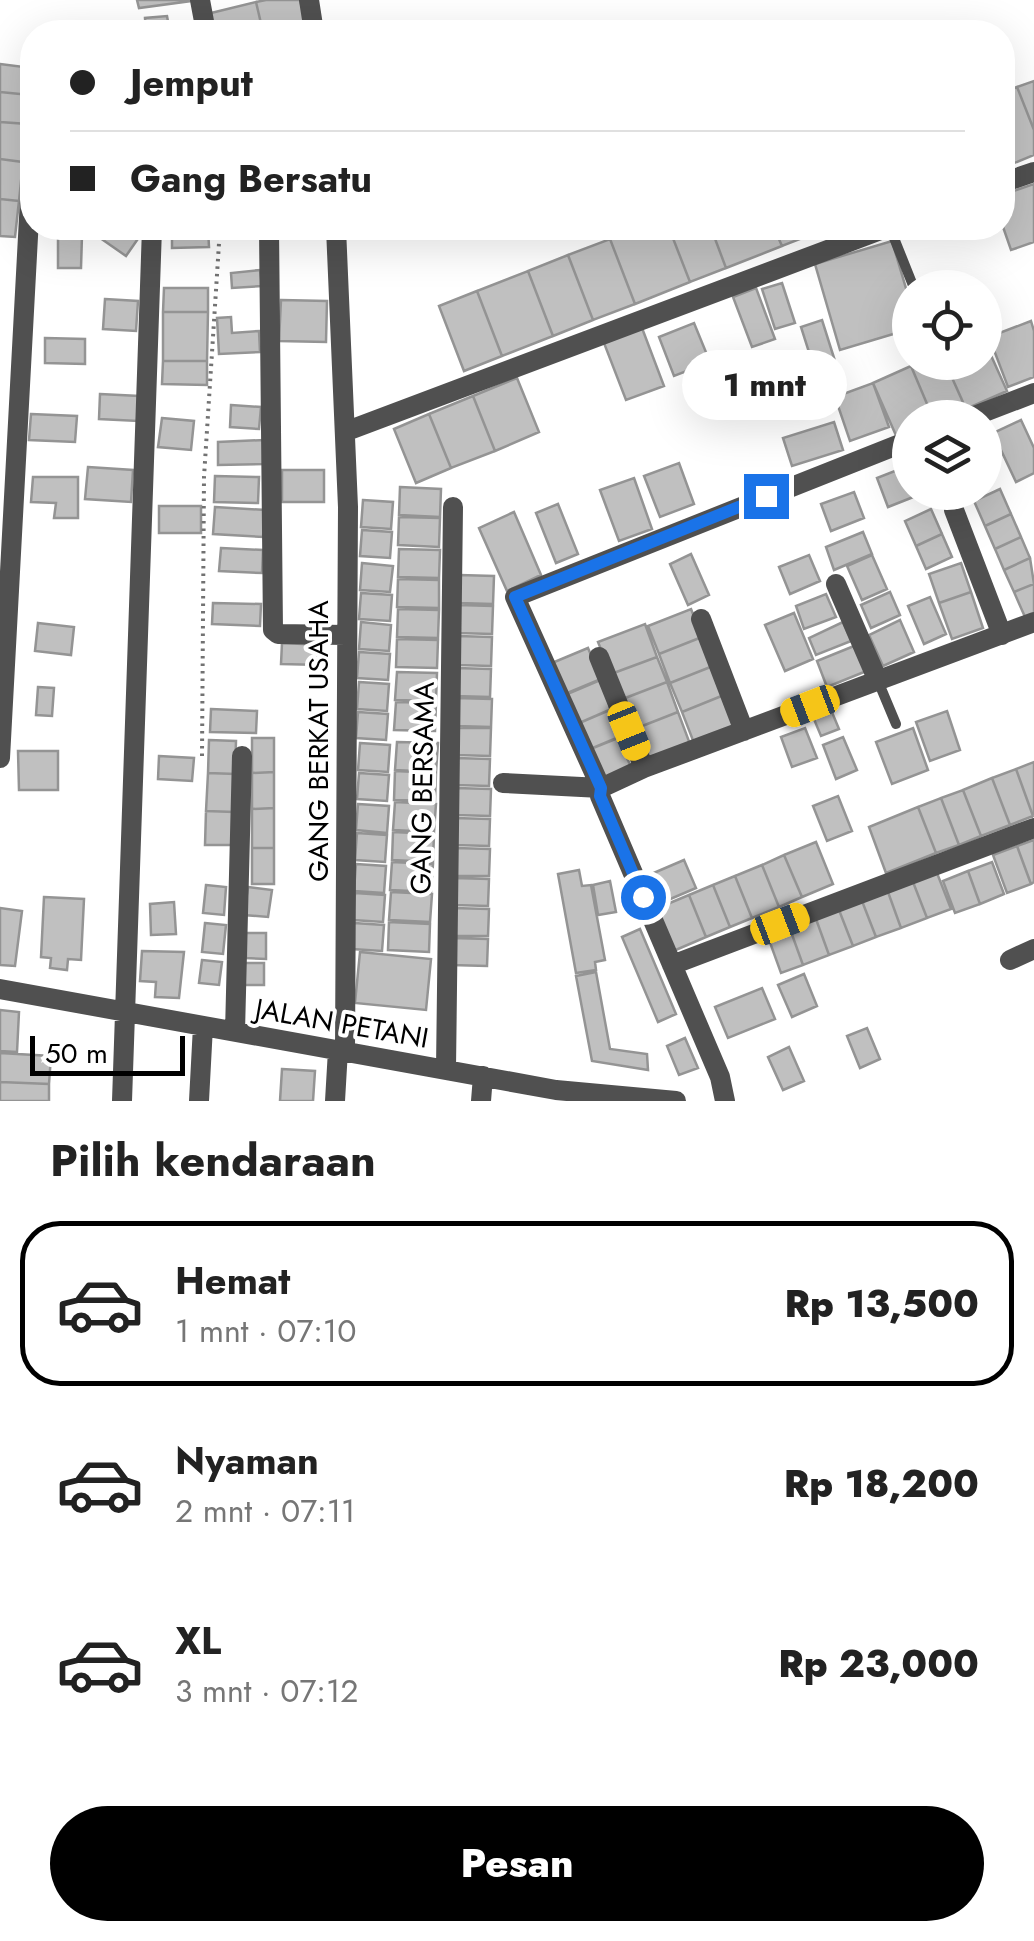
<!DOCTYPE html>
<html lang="id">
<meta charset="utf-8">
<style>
body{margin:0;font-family:Jost,sans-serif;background:#f2f2f2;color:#222;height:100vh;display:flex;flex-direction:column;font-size:38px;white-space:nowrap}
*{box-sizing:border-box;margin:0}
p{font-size:32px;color:#767676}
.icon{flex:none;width:55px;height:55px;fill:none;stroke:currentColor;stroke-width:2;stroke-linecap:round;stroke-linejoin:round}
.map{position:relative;height:1101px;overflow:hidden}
.panel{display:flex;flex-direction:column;background:#fff;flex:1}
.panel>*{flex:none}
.top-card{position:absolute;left:20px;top:20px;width:995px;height:220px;border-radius:40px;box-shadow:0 10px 40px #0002;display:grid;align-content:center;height:220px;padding:0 50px;background:#fff}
.fabs{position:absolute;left:892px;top:270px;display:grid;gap:20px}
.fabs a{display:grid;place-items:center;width:110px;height:110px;border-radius:50%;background:#fff;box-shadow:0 10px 40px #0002;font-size:50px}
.scale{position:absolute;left:30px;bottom:25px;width:155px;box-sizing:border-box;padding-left:10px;border:5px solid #000;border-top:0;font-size:28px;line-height:35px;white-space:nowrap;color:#000;-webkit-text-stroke:8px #fff;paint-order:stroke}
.end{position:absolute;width:45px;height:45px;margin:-22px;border:12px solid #1a73e8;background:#fff;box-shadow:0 0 0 5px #fff}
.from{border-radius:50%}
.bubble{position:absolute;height:70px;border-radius:35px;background:#fff;box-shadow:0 10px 40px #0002;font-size:32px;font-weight:800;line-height:70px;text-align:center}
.car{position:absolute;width:30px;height:60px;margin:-30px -15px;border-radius:12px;box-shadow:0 0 8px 2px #0007;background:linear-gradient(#f5c518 24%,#345 0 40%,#f5c518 0 76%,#345 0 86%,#f5c518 0)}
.top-card b{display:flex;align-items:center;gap:35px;height:95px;font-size:38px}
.top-card b+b{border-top:2px solid #e0e0e0}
.top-card i{width:25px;height:25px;background:#222}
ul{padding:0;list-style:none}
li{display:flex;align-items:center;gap:30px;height:165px;margin:0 20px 15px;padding:0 30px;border:5px solid transparent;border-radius:40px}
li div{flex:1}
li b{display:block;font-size:38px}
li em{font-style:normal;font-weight:800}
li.current{border-color:#000}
li>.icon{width:90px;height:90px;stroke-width:1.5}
h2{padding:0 50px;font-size:45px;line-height:120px}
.cta{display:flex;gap:20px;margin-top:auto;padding:20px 50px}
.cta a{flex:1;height:115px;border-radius:60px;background:#000;color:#fff;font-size:40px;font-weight:800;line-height:115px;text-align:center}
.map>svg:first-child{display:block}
.building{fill:#c0c0c0;stroke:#949494;stroke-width:2.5}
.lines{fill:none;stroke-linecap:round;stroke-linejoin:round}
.path{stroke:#727272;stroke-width:4;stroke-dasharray:2.5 5;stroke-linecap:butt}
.service{stroke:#505050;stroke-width:10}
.minor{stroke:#505050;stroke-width:20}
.route{stroke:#1a73e8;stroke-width:12}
.labels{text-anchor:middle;stroke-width:8;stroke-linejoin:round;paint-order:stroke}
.street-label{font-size:28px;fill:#000;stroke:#fff}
</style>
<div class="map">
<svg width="1034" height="1101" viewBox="0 0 1034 1101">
<rect width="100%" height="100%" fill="#fff"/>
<path class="building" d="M137,0H190L191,1L139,8Z
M266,0H300L308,32H263L256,2Z
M256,2L263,32H207L203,15Z
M167,16L169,27L186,25L187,32H146L145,18Z
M0,64L32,68L30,95L0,92Z
M1034,81V130L1017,87Z
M1017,87L1034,130V155L1002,168V93Z
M0,92L30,95L27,124L0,122Z
M0,122L27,124L23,162L0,159Z
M0,159L23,162L19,201L0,199Z
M1034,184V242L1011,250L1002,224V195Z
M0,199L19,201L15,237L0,236Z
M97,228H141L144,230L126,256L93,233Z
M172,228H208L209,247L172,248Z
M638,228H669L690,282L635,304L610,239Z
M669,228H711L726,268L690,282Z
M711,228H774L782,246L726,268Z
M774,228H828L782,246Z
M58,235H82L81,268H58Z
M610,239L635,304L593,320L568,255Z
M892,241L910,302V329L840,350L815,264Z
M568,255L593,320L553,336L528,271Z
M260,270L262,286L232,288L231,273Z
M528,271L553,336L502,356L477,291Z
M782,283L795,323L775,329L762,289Z
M164,288H208V312H163Z
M756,288L775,339L752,347L733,297Z
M477,291L502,356L464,371L439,306Z
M105,299L138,301L136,331L103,329Z
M281,300L327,301L326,342L279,341Z
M163,312H208L207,361H163Z
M231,317L232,333L259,331L260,352L219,354L217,318Z
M822,320L835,361L814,368L801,327Z
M1031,321L1034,331V377L1008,387L989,337Z
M694,323L710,362L674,376L659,337Z
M642,328L664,386L626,400L604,343Z
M45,338L85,339V364L45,363Z
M985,342L1007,391L966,409L945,362H985Z
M163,361H207V385L162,384Z
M919,362H945L966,409L947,418H933L911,366Z
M911,366L933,418H910V434L898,440L873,383Z
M517,378L539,432L495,451L473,396Z
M873,383L889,427L850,441L835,397Z
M100,394L139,396L138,421L99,419Z
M473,396L495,451L451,468L429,414Z
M231,405L261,407L259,429L230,427Z
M31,414L77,416L75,442L29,440Z
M429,414L451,468L416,483L394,429Z
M162,418L194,421L191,450L158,447Z
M1021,420L1034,448V473L1016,482L993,433Z
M834,422L843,450L792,466L783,438Z
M264,440V464L218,465V442Z
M679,463L694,504L660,517L644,476Z
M910,465V492H926L888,507L877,478Z
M88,467L133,470L131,502L85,499Z
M282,470H324V502H282Z
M215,476L259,477L258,503L214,502Z
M33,477H78V518H54L56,503L31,502Z
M634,478L652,529L619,541L600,490Z
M400,487L441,489L440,517L399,515Z
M1000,489L1011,514L985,526L974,501Z
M854,492L864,518L831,531L821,504Z
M363,500L393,502L391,529L361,527Z
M558,504L578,554L556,563L536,513Z
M159,506H201V533H159Z
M215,507L265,510L263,537L213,534Z
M931,509L942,534L916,546L905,521Z
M514,512L541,575L507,591L479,528Z
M1011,514L1021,537L995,549L985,526Z
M399,517L440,518L439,547L398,545Z
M362,530L392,532L390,558L360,556Z
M863,532L872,554L834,570L826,547Z
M942,534L952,557L926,569L916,546Z
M1021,537L1030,558L1004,570L995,549Z
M221,548L263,550L262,573L219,571Z
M399,549L440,550L439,578L398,577Z
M691,554L709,595L688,605L670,564Z
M809,555L820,581L790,594L779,567Z
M872,555L887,589L862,600L847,566Z
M1030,558L1034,584L1014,592L1004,570Z
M362,563L393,566L390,592L360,590Z
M961,563L971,592L939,603L929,574Z
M459,575L494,576L493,604L458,603Z
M398,579L439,580V608L397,607Z
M1034,584V614L1025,617L1014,592Z
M890,592L900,615L871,628L861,605Z
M971,592L983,628L952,639L939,603Z
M361,593L392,595L390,621L359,619Z
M826,594L836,617L804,629L796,606Z
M930,597L946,634L924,644L908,606Z
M213,603L261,604L260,626L212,624Z
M458,605L493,606L492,634L457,633Z
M398,609L439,610L438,638L397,637Z
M691,609L702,637L659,654L648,626Z
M794,613L813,659L785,671L765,625Z
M900,620L914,652L883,666L869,635Z
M361,622L391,625L389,651L359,649Z
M843,622L851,641L816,655L809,638Z
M38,623L74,627L71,655L35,651Z
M645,624L657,657L611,674L598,642Z
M457,636L492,637L491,666L456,665Z
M702,637L713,666L670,683L659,654Z
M397,639L438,640L437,668L396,667Z
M282,643L323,645L322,665L281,664Z
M859,644L869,670L827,687L817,661Z
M588,648L601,679L565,694L552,663Z
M359,652L390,654L388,680L357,678Z
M657,657L667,682L620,700L611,674Z
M713,666L724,695L682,712L670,683Z
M455,668L491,669L490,697L454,696Z
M397,672L437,673L436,701L395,700Z
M605,678L610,710L577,724L565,695Z
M359,682L389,684L387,711L357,709Z
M667,682L678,712L632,730L620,700Z
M38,687L54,688L52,716L36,715Z
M724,695L736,727L694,743L682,712Z
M456,698L492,699L491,727L456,726Z
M396,702L436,703L435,731L394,730Z
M829,705L839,729L821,736L811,712Z
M616,707L622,722L614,726L619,737L588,750L577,724Z
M211,709L257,711L256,733L210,732Z
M947,711L960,750L930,761L916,722Z
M358,712L388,714L386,740L356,738Z
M678,712L690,744L644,762L632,730Z
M456,728H491L490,756L455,755Z
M805,728L817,758L792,767L781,737Z
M913,728L928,770L892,784L876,742Z
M628,734L636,754L627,758L631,767L600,780L588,750Z
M843,737L857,770L836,779L823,745Z
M252,738H274V772L252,773Z
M209,740L236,741L235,774L208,773Z
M397,742L438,743L436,772L395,770Z
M360,743L390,745L388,772L358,770Z
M18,751H58V790H19Z
M159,756L194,758L192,781L158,779Z
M455,758L490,759L489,786L454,785Z
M1034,762V815L1033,816L1016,769Z
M1016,769L1033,816L1010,825L992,778Z
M395,771L436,773L435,801L394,800Z
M274,772V808L252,809V773Z
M208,773L235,774L234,812L206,811Z
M359,773L389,775L387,801L357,799Z
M992,778L1010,825L981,836L963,790Z
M455,788L491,789L490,816L454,815Z
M963,790L981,836L959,845L941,798Z
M838,796L852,831L827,841L813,806Z
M941,798L959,845L936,853L918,807Z
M395,802L436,804L434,832L393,830Z
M358,804L389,806L387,833L356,830Z
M918,807L936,853L886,873L869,827Z
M274,808V848H252V809Z
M206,811L234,812L233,845H205Z
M454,818L490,819L489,846L453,845Z
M393,832L434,834L433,862L392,860Z
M357,833L387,835L385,862L355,860Z
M1034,840V882L1031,884L1017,846Z
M816,842L833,884L802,897L784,855Z
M1017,846L1031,884L1007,893L993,855Z
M252,848H274V884H252Z
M455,848L490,849L489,876H454Z
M784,855L802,897L779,907L762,865Z
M684,860L696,888L661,903L649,875Z
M392,862L433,864L431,892L390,890Z
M992,862L1004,894L980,904L968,871Z
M356,864L386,866L384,893L354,891Z
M762,865L779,907L752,918L735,876Z
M579,870L582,886L591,885L605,960L595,962L596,970L576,973L558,874Z
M968,871L980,904L955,913L943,881Z
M937,873L951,909L927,918L913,882Z
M735,876L752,918L730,927L713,885Z
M454,878L489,879L488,906L453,905Z
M610,881L616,912L598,915L593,885Z
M913,882L927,918L901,928L888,892Z
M206,885L226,887L224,915L203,913Z
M713,885L730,927L706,937L689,895Z
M248,887L272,890L268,917L244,915Z
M391,892L432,894L430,922L389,920Z
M888,892L901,928L876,937L862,901Z
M355,893L385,895L383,922L353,920Z
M689,895L706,937L671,952L653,910Z
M44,897L84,899L81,960L68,959L67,970L50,968L51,958L41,957Z
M862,901L876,937L853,946L839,910Z
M174,902L176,934L151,935L150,904Z
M0,908L22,911L15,966L0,965Z
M453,908L489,909L488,936H452Z
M839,910L853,946L829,955L816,919Z
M816,919L829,955L803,965L790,929Z
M389,922L430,924L429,952L388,950Z
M205,923L226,925L223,954L202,952Z
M354,923L384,925L382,951L352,949Z
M640,929L676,1014L658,1022L622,937Z
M790,929L803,965L781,973L768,937Z
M246,933H266V959L246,958Z
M452,938L488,939L487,966L451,965Z
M142,951L184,952L179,998L155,997L156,982L140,981Z
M360,952L431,959L426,1010L355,1003Z
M202,960L222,962L219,985L199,983Z
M244,963H264V985H244Z
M596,972L610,1049L647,1054L648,1070L592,1061L576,976Z
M804,974L817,1006L792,1017L778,985Z
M762,988L775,1019L728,1038L715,1007Z
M0,1010L19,1012L17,1052L0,1051Z
M867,1028L880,1059L860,1068L847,1036Z
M685,1038L698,1068L679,1075L667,1046Z
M789,1047L804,1081L783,1090L768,1057Z
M0,1053L51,1056L49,1084L0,1082Z
M282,1069L315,1071L313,1101H280Z
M0,1082L49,1084V1101H0Z"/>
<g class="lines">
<path class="path" d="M202,756L204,477L220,228"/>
<path class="service" d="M890,228L914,288
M878,681L896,724"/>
<path class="minor" d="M200,0L206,32
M309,0L314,32
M1002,183L1034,172
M269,228L273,630L278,634L346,635
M336,228L348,507L345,1051
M969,418L1034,393
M347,431L886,228
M954,510L1002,635
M836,584L878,681
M701,619L744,731
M599,657L644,768
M0,758L32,162
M503,783L601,788L515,597L910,440
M1010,960L1034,949
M672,965L1034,828
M0,989L556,1090L676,1101
M235,1032L242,756
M446,1069L453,507
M122,1101L152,228
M199,1101L203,1026
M335,1101L338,1050
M481,1101L483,1076
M725,1101L720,1077L600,796L601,788L644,768L1034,622"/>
</g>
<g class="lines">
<path class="route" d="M643,897L600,796L601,788L515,597L766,496"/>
</g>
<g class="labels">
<g class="street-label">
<text transform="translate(318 741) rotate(-90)" y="10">GANG BERKAT USAHA</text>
<text transform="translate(422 788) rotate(-89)" y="10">GANG BERSAMA</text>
<text transform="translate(342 1023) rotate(10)" y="10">JALAN PETANI</text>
</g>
</g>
</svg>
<div class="fabs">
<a><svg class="icon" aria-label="locate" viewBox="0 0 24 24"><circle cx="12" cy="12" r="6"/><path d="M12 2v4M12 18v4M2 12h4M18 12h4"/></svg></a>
<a><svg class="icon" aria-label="layers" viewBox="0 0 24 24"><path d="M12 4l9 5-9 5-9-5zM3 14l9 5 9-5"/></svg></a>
</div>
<div class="scale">50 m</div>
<i class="end from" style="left:643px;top:897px"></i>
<i class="end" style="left:766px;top:496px"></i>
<div class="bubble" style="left:682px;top:350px;width:165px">1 mnt</div>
<i class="car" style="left:810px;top:706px;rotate:249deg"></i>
<i class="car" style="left:629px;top:731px;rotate:158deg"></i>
<i class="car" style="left:780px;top:924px;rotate:69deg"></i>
<div class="top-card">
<b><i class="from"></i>Jemput</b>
<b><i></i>Gang Bersatu</b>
</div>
</div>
<section class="panel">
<h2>Pilih kendaraan</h2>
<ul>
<li class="current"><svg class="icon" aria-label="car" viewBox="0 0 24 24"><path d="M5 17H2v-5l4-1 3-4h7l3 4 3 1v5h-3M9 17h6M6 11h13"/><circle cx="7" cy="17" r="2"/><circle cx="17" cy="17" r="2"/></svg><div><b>Hemat</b><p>1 mnt · 07:10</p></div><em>Rp 13,500</em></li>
<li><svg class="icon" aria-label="car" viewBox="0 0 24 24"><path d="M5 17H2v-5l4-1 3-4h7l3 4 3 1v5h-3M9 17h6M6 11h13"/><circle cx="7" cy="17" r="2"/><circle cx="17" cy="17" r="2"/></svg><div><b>Nyaman</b><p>2 mnt · 07:11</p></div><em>Rp 18,200</em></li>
<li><svg class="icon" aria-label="car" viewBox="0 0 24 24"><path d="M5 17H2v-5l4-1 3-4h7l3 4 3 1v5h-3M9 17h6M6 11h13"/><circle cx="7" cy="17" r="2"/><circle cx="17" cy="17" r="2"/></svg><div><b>XL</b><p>3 mnt · 07:12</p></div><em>Rp 23,000</em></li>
</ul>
<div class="cta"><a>Pesan</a></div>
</section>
